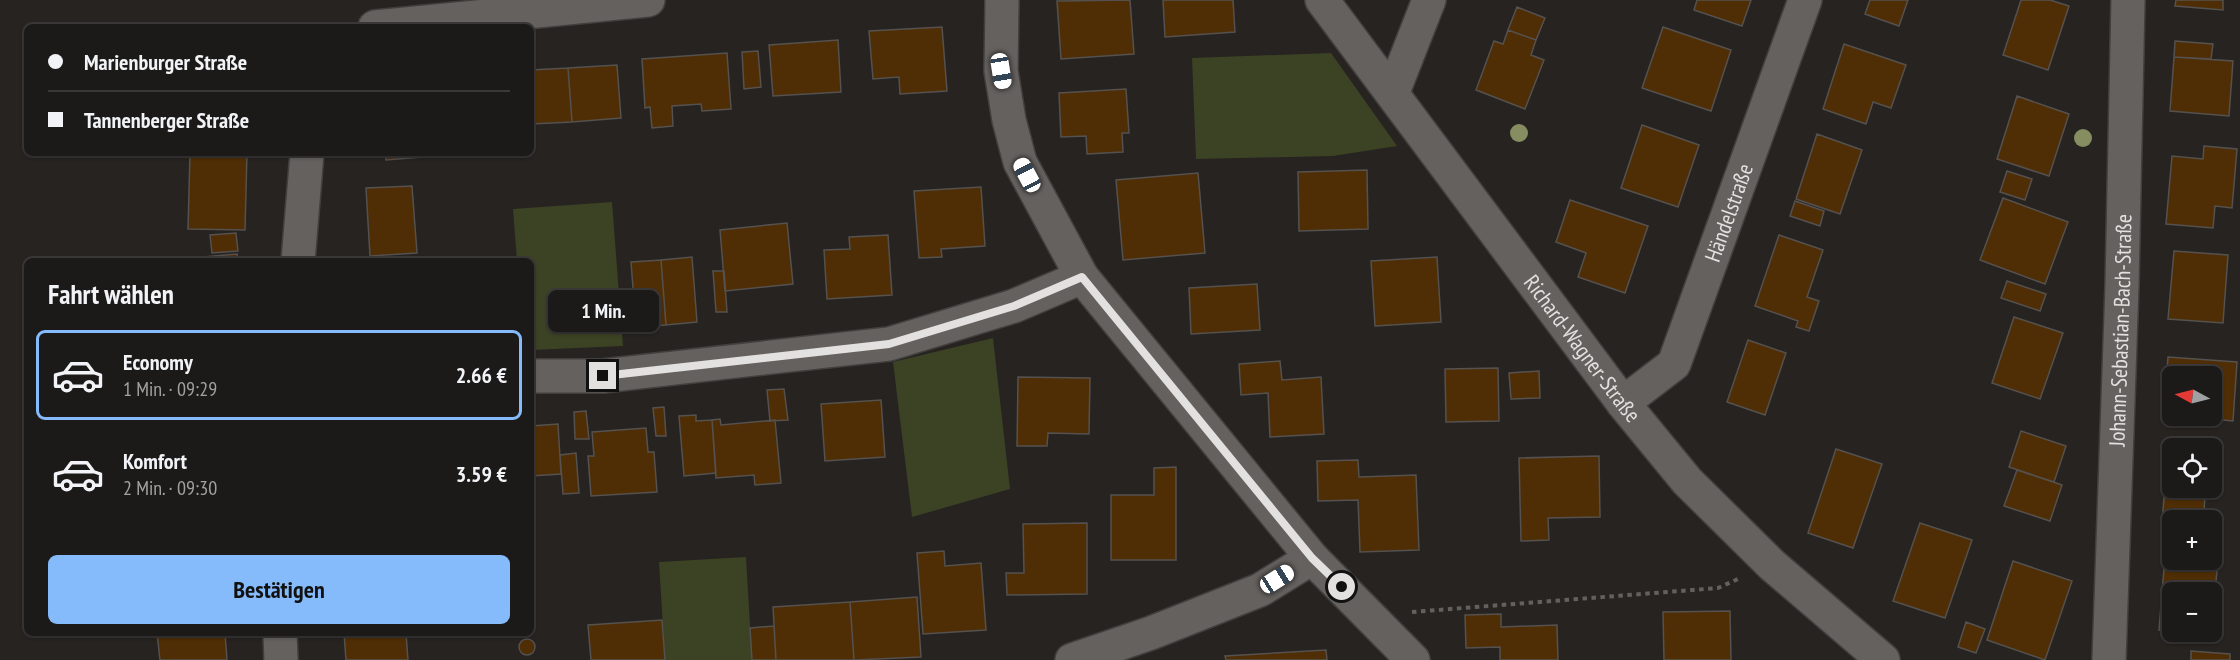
<!DOCTYPE html>
<html lang="de">
<meta charset="utf-8">
<style>
body{margin:0;font-family:"PT Sans Narrow",sans-serif;background:#252322;color:#f1f3f6;height:100vh;display:flex;flex-direction:column;font-size:22px;white-space:nowrap}
*{box-sizing:border-box;margin:0}
p{font-size:20px;color:#a0a1a2}
.icon{flex:none;width:33px;height:33px;fill:none;stroke:currentColor;stroke-width:2;stroke-linecap:round;stroke-linejoin:round}
.map{position:relative;flex:1;overflow:hidden}
.details{position:absolute;left:24px;top:258px;width:510px;height:378px;display:flex;flex-direction:column;background:#1c1a19;border-radius:9px;box-shadow:0 2px 4px #0004,0 0 0 2px #3a3838}
.details>*{flex:none}
.hud{position:absolute;left:24px;top:24px;width:510px;height:132px;border-radius:9px;box-shadow:0 2px 4px #0004,0 0 0 2px #3a3838;display:grid;align-content:center;height:132px;padding:0 24px;background:#1c1a19}
.needle{width:39px;rotate:277deg}
.buttons{position:absolute;left:2162px;top:366px;display:grid;gap:12px}
.buttons a{display:grid;place-items:center;width:60px;height:60px;border-radius:9px;background:#1c1a19;box-shadow:0 2px 4px #0004,0 0 0 2px #3a3838;font-size:30px}
.end{position:absolute;width:27px;height:27px;margin:-14px;border:8px solid #e3e1df;background:#111;box-shadow:0 0 0 3px #111}
.from{border-radius:50%}
.bubble{position:absolute;height:42px;border-radius:9px;background:#1c1a19;box-shadow:0 2px 4px #0004,0 0 0 2px #3a3838;font-size:20px;font-weight:800;line-height:42px;text-align:center}
.car{position:absolute;width:18px;height:36px;margin:-18px -9px;border-radius:8px;box-shadow:0 0 4px 2px #0007;background:linear-gradient(#fff 24%,#345 0 40%,#fff 0 76%,#345 0 86%,#fff 0)}
.hud b{display:flex;align-items:center;gap:21px;height:57px;font-size:22px}
.hud b+b{border-top:2px solid #3a3838}
.hud i{width:15px;height:15px;background:#f1f3f6}
ul{padding:0;list-style:none}
li{display:flex;align-items:center;gap:18px;height:90px;margin:0 12px 9px;padding:0 12px;border:3px solid transparent;border-radius:9px}
li div{flex:1}
li b{display:block;font-size:22px}
li em{font-style:normal;font-weight:800}
li.current{border-color:#85bbfb}
li>.icon{width:54px;height:54px;stroke-width:1.5}
h2{padding:0 24px;font-size:27px;line-height:72px}
.cta{display:flex;gap:12px;margin-top:auto;padding:12px 24px}
.cta a{flex:1;height:69px;border-radius:9px;background:#85bbfb;color:#111;font-size:24px;font-weight:800;line-height:69px;text-align:center}
.map>svg:first-child{display:block}
.green{fill:#3c4224}
.building{fill:#502e05;stroke:#54514f;stroke-width:1.5}
.lines{fill:none;stroke-linecap:round;stroke-linejoin:round}
.street-casing{stroke:#42403e;stroke-width:36}
.path{stroke:#63605e;stroke-width:4;stroke-dasharray:4.5 4.5;stroke-linecap:butt}
.street{stroke:#65615f;stroke-width:33}
.tree{fill:#868d61}
.route{stroke:#e3e1df;stroke-width:8}
.labels{text-anchor:middle;stroke-width:5;stroke-linejoin:round;paint-order:stroke}
.street-label{font-size:22px;fill:#e3e1df;stroke:#1d1a18}
</style>
<div class="map">
<svg width="2240" height="660" viewBox="0 0 2240 660">
<rect width="100%" height="100%" fill="#262321"/>
<path class="green" d="M1331,53L1397,146L1333,156L1196,159L1192,58Z
M612,202L623,346L531,350V261H517L513,209Z
M993,338L1010,489L912,517L893,362Z
M746,557L752,660H665L659,562Z"/>
<path class="building" d="M1130,0L1134,54L1061,59L1057,1Z
M1163,0H1233L1235,32L1165,37Z
M1697,0H1751L1742,26L1694,10Z
M1870,0H1908L1899,26L1865,14Z
M2021,0H2050L2069,6L2048,70L2003,55Z
M2176,0H2223V10L2175,6Z
M1517,7L1545,18L1536,40L1508,30Z
M942,27L947,91L900,94L899,77L873,79L869,31Z
M1663,27L1731,50L1711,111L1642,88Z
M1508,30L1536,40L1531,55L1544,60L1525,109L1476,90L1494,41L1503,44Z
M838,40L841,92L773,96L769,45Z
M2175,41L2213,44L2211,59L2174,57Z
M1844,44L1906,65L1891,108L1873,102L1866,124L1823,109Z
M758,51L761,87L744,89L742,52Z
M727,53L731,109L702,111L701,104L672,106L673,126L652,128L650,107L645,108L642,59Z
M2174,57L2233,61L2229,116L2170,111Z
M617,65L621,118L572,122L568,68Z
M568,68L572,122L531,124V70Z
M1126,89L1129,133H1122L1123,152L1087,154L1086,136L1061,137L1059,93Z
M2017,96L2069,114L2049,176L1997,159Z
M1642,125L1699,145L1678,207L1621,188Z
M1817,134L1862,150L1840,214L1796,199Z
M2204,146L2237,149L2232,208L2215,206L2213,228L2166,224L2172,156L2203,159Z
M190,153H247L245,230L188,229Z
M385,153H434L435,156L386,160Z
M1367,170L1368,229L1299,231L1298,172Z
M2007,171L2032,179L2025,200L2000,192Z
M1198,173L1205,253L1123,260L1116,180Z
M412,186L417,253L370,256L366,188Z
M981,187L985,246L941,249L942,257L919,258L914,191Z
M2003,198L2068,222L2045,284L1980,260Z
M1570,200L1648,226L1625,293L1578,277L1586,253L1556,242Z
M1795,201L1824,211L1820,226L1790,216Z
M787,223L793,284L725,291L720,230Z
M236,233L238,251L212,253L210,235Z
M888,235L892,295L827,299L824,250L850,249L849,237Z
M1779,235L1823,250L1807,297L1819,301L1809,331L1796,327L1798,321L1755,306Z
M2174,251L2228,255L2223,323L2168,319Z
M237,254L238,261H169V260Z
M692,257L697,322L666,325L661,260Z
M1437,257L1441,322L1375,326L1371,261Z
M661,260L666,325L636,327L631,262Z
M713,271H724L727,312H716Z
M2007,281L2046,294L2040,311L2001,298Z
M1257,284L1260,330L1191,334L1189,288Z
M2014,317L2063,333L2040,399L1992,383Z
M1748,340L1786,353L1765,415L1727,402Z
M2168,357L2237,362L2233,421L2178,416H2211V376H2172V395H2165Z
M1280,361L1282,380L1321,377L1324,434L1270,437L1268,393L1241,395L1239,364Z
M1498,368L1499,421L1446,422L1445,369Z
M1539,371L1540,398L1511,399L1509,373Z
M1018,377L1090,378L1089,434L1048,433L1047,446H1017Z
M784,389L788,420L770,421L767,390Z
M881,400L885,457L825,461L821,404Z
M664,407L666,436H656L653,408Z
M586,411L589,439H575L574,412Z
M696,415V421L712,420L716,473L684,476L679,416Z
M720,419L721,425L775,420L781,483L755,485L754,475L716,478L712,420Z
M558,424L561,474L531,476V426Z
M646,428L648,452H654L657,492L591,496L588,456H594L592,432Z
M2021,431L2066,446L2054,482L2009,467Z
M2180,440L2209,443V448H2180Z
M1836,449L1882,464L1853,548L1808,533Z
M576,453L579,493L563,494L560,455Z
M1599,456L1600,517L1548,518L1549,540L1521,541L1519,458Z
M1358,460L1359,477L1416,475L1419,550L1360,552L1358,500L1318,501L1317,461Z
M2167,460H2172V488H2206L2203,520H2172V524L2162,523Z
M1176,467V560H1111V495H1154V468Z
M2017,470L2062,485L2050,521L2004,506Z
M1087,523V594L1007,595L1006,573H1024L1023,524Z
M1920,523L1972,540L1945,618L1893,601Z
M944,551L945,566L981,563L986,630L923,634L917,553Z
M2165,556H2172V560H2218L2211,635L2172,632H2211V592H2172V631L2159,630Z
M2013,561L2072,581L2045,660L1987,640Z
M917,597L921,657L854,660L850,602Z
M850,602L854,660H776L773,607Z
M1730,611L1731,660H1664L1663,612Z
M1501,614V627L1557,625L1558,660H1500V647L1466,648L1465,615Z
M662,620L665,660H591L588,625Z
M1966,622L1985,629L1976,653L1958,647Z
M774,626L776,660H752L750,628Z
M157,633H225L227,660H160Z
M344,633H406L408,660H346Z
M519 647a8 8 0 1 1 16 0a8 8 0 1 1-16 0Z
M1326,650L1327,660H1226L1225,656Z
M2191,651L2230,654V660H2191Z"/>
<g class="lines">
<g class="street-casing">
<g id="street">
<path d="M1002,0L1001,71L1009,120L1020,162L1082,277L1312,558L1413,660"/>
<path id="s1" d="M1322,0L1623,403L1687,481L1772,565L1883,660"/>
<path d="M375,27L648,0"/>
<path d="M1393,92L1429,0"/>
<path d="M298,261L307,153"/>
<path d="M531,376H603L889,344L1014,306L1082,277"/>
<path id="s2" d="M1623,403L1674,364L1805,0"/>
<path d="M280,633L281,660"/>
<path d="M1072,660L1151,633L1260,590L1312,558"/>
<path id="s3" d="M2109,660L2122,285L2128,0"/>
</g>
</g>
<path class="path" d="M1412,612L1718,588L1738,579"/>
<use href="#street" class="street"/>
</g>
<g class="tree">
<circle cx="1519" cy="133" r="9"/>
<circle cx="2083" cy="138" r="9"/>
</g>
<g class="lines">
<path class="route" d="M603,376L889,344L1014,306L1082,277L1312,558L1342,587"/>
</g>
<g class="labels">
<g class="street-label">
<text dy="8" stroke="none"><textPath href="#s2" startOffset="225">Händelstraße</textPath></text>
<text dy="8" stroke="none"><textPath href="#s3" startOffset="330">Johann-Sebastian-Bach-Straße</textPath></text>
<text dy="8" stroke="none"><textPath href="#s1" startOffset="435">Richard-Wagner-Straße</textPath></text>
</g>
</g>
</svg>
<div class="buttons">
<a><svg class="needle" viewBox="-14 -14 28 28"><path d="M0-13l5 13h-10z" fill="#e53935"/><path d="M0 13l5-13h-10z" fill="#a0a1a2"/></svg></a>
<a><svg class="icon" aria-label="locate" viewBox="0 0 24 24"><circle cx="12" cy="12" r="6"/><path d="M12 2v4M12 18v4M2 12h4M18 12h4"/></svg></a>
<a>+</a>
<a>−</a>
</div>
<i class="end from" style="left:1342px;top:587px"></i>
<i class="end" style="left:603px;top:376px"></i>
<div class="bubble" style="left:548px;top:290px;width:111px">1 Min.</div>
<i class="car" style="left:1001px;top:71px;rotate:171deg"></i>
<i class="car" style="left:1027px;top:175px;rotate:332deg"></i>
<i class="car" style="left:1277px;top:579px;rotate:58deg"></i>
<div class="hud">
<b><i class="from"></i>Marienburger Straße</b>
<b><i></i>Tannenberger Straße</b>
</div>
<section class="details">
<h2>Fahrt wählen</h2>
<ul>
<li class="current"><svg class="icon" aria-label="car" viewBox="0 0 24 24"><path d="M5 17H2v-5l4-1 3-4h7l3 4 3 1v5h-3M9 17h6M6 11h13"/><circle cx="7" cy="17" r="2"/><circle cx="17" cy="17" r="2"/></svg><div><b>Economy</b><p>1 Min. · 09:29</p></div><em>2.66 €</em></li>
<li><svg class="icon" aria-label="car" viewBox="0 0 24 24"><path d="M5 17H2v-5l4-1 3-4h7l3 4 3 1v5h-3M9 17h6M6 11h13"/><circle cx="7" cy="17" r="2"/><circle cx="17" cy="17" r="2"/></svg><div><b>Komfort</b><p>2 Min. · 09:30</p></div><em>3.59 €</em></li>
</ul>
<div class="cta"><a>Bestätigen</a></div>
</section>
</div>
